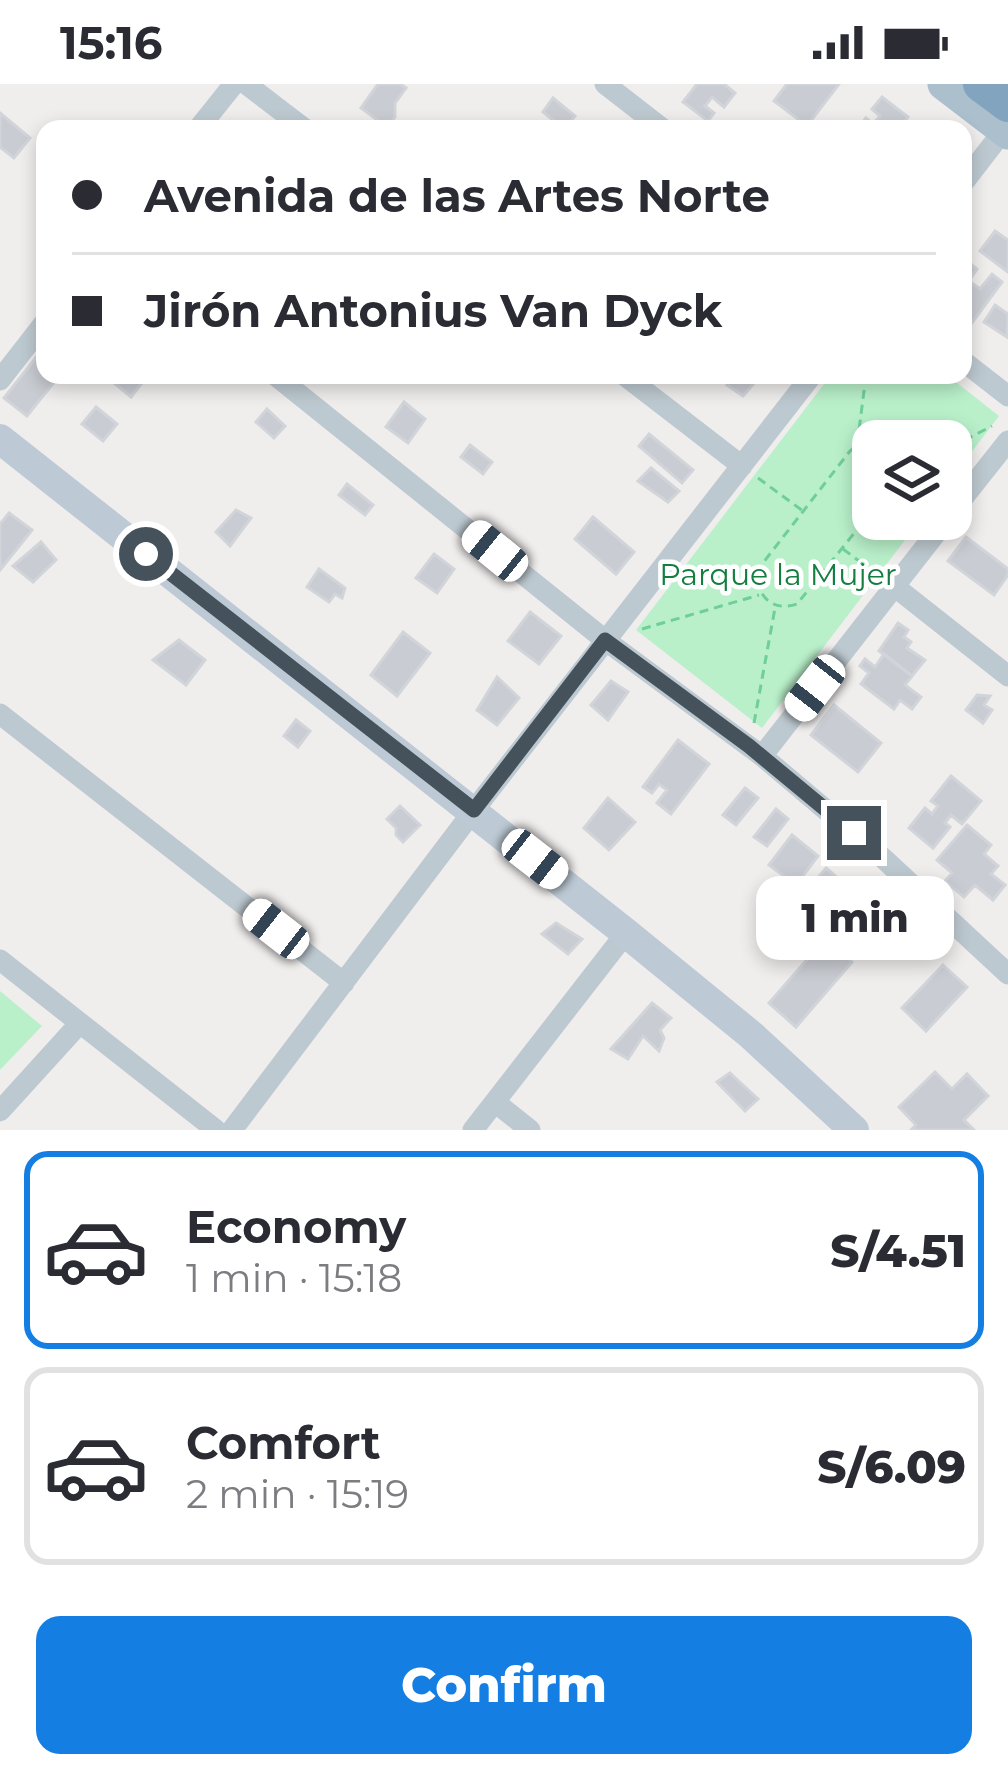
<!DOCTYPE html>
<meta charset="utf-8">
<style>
body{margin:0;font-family:Montserrat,sans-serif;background:#f7f7f7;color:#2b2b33;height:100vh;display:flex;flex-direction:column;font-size:45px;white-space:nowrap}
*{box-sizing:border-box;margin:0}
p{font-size:39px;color:#7c7c81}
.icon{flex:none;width:66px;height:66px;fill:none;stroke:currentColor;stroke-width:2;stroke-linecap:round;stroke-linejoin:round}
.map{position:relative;height:1046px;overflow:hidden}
.drawer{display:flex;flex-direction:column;background:#fff;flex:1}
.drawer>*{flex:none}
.banner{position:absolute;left:36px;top:36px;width:936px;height:264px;border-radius:24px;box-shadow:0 6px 18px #0003;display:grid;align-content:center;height:264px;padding:0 36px;background:#fff}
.buttons{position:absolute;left:852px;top:336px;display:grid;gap:24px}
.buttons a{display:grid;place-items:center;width:120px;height:120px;border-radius:24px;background:#fff;box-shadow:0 6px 18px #0003;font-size:60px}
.end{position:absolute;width:54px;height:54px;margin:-27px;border:15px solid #45525b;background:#fff;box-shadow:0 0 0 6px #fff}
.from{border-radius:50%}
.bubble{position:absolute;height:84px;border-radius:24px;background:#fff;box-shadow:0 6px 18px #0003;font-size:39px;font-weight:800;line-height:84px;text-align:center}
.car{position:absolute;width:36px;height:72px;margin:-36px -18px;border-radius:15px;box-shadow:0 0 9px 3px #0007;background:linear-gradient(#fff 24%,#345 0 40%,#fff 0 76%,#345 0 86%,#fff 0)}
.banner b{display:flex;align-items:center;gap:42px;height:114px;font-size:45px}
.banner b+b{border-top:3px solid #e1e1e2}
.banner i{width:30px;height:30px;background:#2b2b33}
ul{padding:21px 0 0;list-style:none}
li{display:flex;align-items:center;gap:36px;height:198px;margin:0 24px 18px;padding:0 12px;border:6px solid #e1e1e2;border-radius:24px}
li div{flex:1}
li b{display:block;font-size:45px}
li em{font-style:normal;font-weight:800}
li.selected{border-color:#147ee3}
li>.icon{width:108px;height:108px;stroke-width:1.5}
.cta{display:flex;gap:24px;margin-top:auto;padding:24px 36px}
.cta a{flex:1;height:138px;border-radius:24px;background:#147ee3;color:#fff;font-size:48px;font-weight:800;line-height:138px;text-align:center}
.status{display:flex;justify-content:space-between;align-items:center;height:84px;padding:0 60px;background:#fff;direction:ltr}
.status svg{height:33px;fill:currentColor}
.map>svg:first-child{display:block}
.green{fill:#b9f0ca}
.building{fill:#c9ccd2;stroke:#d1d4d9;stroke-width:3}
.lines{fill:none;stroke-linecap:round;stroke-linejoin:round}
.highway-casing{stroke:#6e8fa9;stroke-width:40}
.path{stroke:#70ce99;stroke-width:3;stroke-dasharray:9 6;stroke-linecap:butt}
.street{stroke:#bdc9d0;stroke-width:21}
.secondary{stroke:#bdcad5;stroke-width:30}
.primary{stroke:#abbfcd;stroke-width:33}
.highway{stroke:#83a4be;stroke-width:36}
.route{stroke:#45525b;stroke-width:15}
.labels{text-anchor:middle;stroke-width:9;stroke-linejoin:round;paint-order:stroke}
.park-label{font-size:30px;fill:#147e41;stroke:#fff}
</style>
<div class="status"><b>15:16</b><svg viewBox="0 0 49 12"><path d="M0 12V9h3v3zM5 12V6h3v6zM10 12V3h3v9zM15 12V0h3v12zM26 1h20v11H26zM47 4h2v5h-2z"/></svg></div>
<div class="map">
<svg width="1008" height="1046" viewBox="0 0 1008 1046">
<rect width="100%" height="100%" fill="#f0eded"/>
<path class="green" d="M831,291H947L999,332L951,395V357H873V435H921L762,644L636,546Z
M0,907L42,942L0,986Z"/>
<path class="building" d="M378,0H400L406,4L395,19V33L387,43L361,24Z
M697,0H724L735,9L724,23L712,13L705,22L714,29L708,37L683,18Z
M787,0H839L807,42L774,17Z
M882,13L908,33L899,45H858L866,34L873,40L880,32L872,25Z
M553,14L575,32L564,45L543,28Z
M0,29L30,54L14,74L0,63Z
M995,147L1008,156V188L980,167Z
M967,177L977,185L969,197L980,205L992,190L1002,198L966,247L963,245V183Z
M995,221L1008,230L1007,253L984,238Z
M45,262V291H60L27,332L4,314Z
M108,291H148L131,313L107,293Z
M734,291H761L743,312L727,301Z
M404,318L425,335L408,359L386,343Z
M96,323L117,340L103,357L82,340Z
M267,325L285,342L274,354L256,338Z
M649,350L693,386L682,399L639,362Z
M470,361L492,378L483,390L461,373Z
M651,384L679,407L668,418L638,397Z
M347,400L373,421L365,431L339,411Z
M236,426L251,434L230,462L216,448Z
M9,429L32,446L0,486V440Z
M593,433L634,468L616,490L575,455Z
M966,453L1008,485V491L994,511L948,477Z
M41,458L56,476L33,498L13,482Z
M434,470L454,485L437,509L416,494Z
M319,485L345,504L342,514L335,510L329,518L307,503Z
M530,528L561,552L539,580L508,557Z
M898,539L908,546L904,553L911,558L907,564L925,576L912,592L879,567Z
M403,548L430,569L397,612L371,591Z
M179,556L205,576L186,601L153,576Z
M884,570L912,592L905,601L921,613L912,625L900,616L894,625L861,600L869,589L860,582L865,575L875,583Z
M497,593L519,614L497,641L477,626Z
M611,597L628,608L608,636L591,621Z
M977,611L990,612L984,621L992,626L983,639L966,626Z
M834,621L881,659L858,688L811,651Z
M296,636L310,647L298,663L284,652Z
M678,656L709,680L671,730L657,719L667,706L659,700L652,709L643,703Z
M951,692L981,717L962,740L951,731L945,739L950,743L933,764L909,744L925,724L932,730L938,722L931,717Z
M745,704L758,714L736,741L723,731Z
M608,714L635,738L609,766L584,744Z
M400,722L420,741L403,758L396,751V744L387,735Z
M776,725L788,735L767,762L754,753Z
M967,741L991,761L984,770L998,782L991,790L1005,801L993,816L975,801L964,813L945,797L952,789L937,776Z
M792,751L818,772L796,801L769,781Z
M826,784L854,808L831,835L803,811Z
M885,826L903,842L879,870L852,847L865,832L874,839Z
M556,839L582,855L568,870L542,850Z
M826,854L852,878L796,943L769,919Z
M943,881L967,903L926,947L902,924Z
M652,919L671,934L660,946L664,954L659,967L643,952L628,975L611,965Z
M935,988L952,1005L967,990L988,1012L964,1036L974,1046H911L916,1041L899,1023Z
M730,989L758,1015L745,1027L717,998Z"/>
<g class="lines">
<g class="highway-casing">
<path id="highway" d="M981,0L1008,20"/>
</g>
<path class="path" d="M866,291L857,362L850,367L759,484C753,510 772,529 797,520L873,426
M951,363L992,342
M758,394L803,427
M843,465L879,492
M642,545L759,511
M754,639L775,524"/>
<path class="street" d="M246,0L305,45
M605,0L663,45
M198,45L234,0
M963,99L1004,46
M963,277L1008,312
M275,291L605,556L762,672L884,775L1008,890
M624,291L742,382
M0,296L45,238
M951,429L1008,357
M894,502L1008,592
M0,630L344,899
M762,672L947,435
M0,876L216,1046
M495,1018L530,1046
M0,1027L80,939
M232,1046L474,726L812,291
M473,1046L626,849"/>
<path class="secondary" d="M0,355L626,849L751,951L854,1046"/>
<path class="primary" d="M944,0L1008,49"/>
<use href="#highway" class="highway"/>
</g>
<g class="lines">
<path class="route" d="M146,470L474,726L605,556L749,662L854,749"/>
</g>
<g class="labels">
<g class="park-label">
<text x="778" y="501">Parque la Mujer</text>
</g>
</g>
</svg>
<div class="buttons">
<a><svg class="icon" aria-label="layers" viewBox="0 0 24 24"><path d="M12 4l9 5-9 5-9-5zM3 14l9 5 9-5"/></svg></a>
</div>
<i class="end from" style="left:146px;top:470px"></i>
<i class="end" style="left:854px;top:749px"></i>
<div class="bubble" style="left:756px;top:792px;width:198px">1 min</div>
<i class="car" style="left:495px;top:467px;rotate:309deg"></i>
<i class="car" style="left:815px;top:604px;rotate:218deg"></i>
<i class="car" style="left:535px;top:775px;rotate:128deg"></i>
<i class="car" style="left:276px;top:845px;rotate:308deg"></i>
<div class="banner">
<b><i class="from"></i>Avenida de las Artes Norte</b>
<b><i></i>Jirón Antonius Van Dyck</b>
</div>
</div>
<section class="drawer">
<ul>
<li class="selected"><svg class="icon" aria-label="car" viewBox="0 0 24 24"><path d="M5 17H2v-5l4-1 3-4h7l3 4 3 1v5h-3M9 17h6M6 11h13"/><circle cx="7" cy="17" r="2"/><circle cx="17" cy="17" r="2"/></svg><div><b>Economy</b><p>1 min · 15:18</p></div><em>S/4.51</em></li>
<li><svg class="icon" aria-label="car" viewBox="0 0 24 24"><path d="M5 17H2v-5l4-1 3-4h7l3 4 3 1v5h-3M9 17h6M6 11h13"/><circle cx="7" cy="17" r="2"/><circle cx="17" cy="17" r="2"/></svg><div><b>Comfort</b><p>2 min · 15:19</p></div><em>S/6.09</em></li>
</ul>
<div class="cta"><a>Confirm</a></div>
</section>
